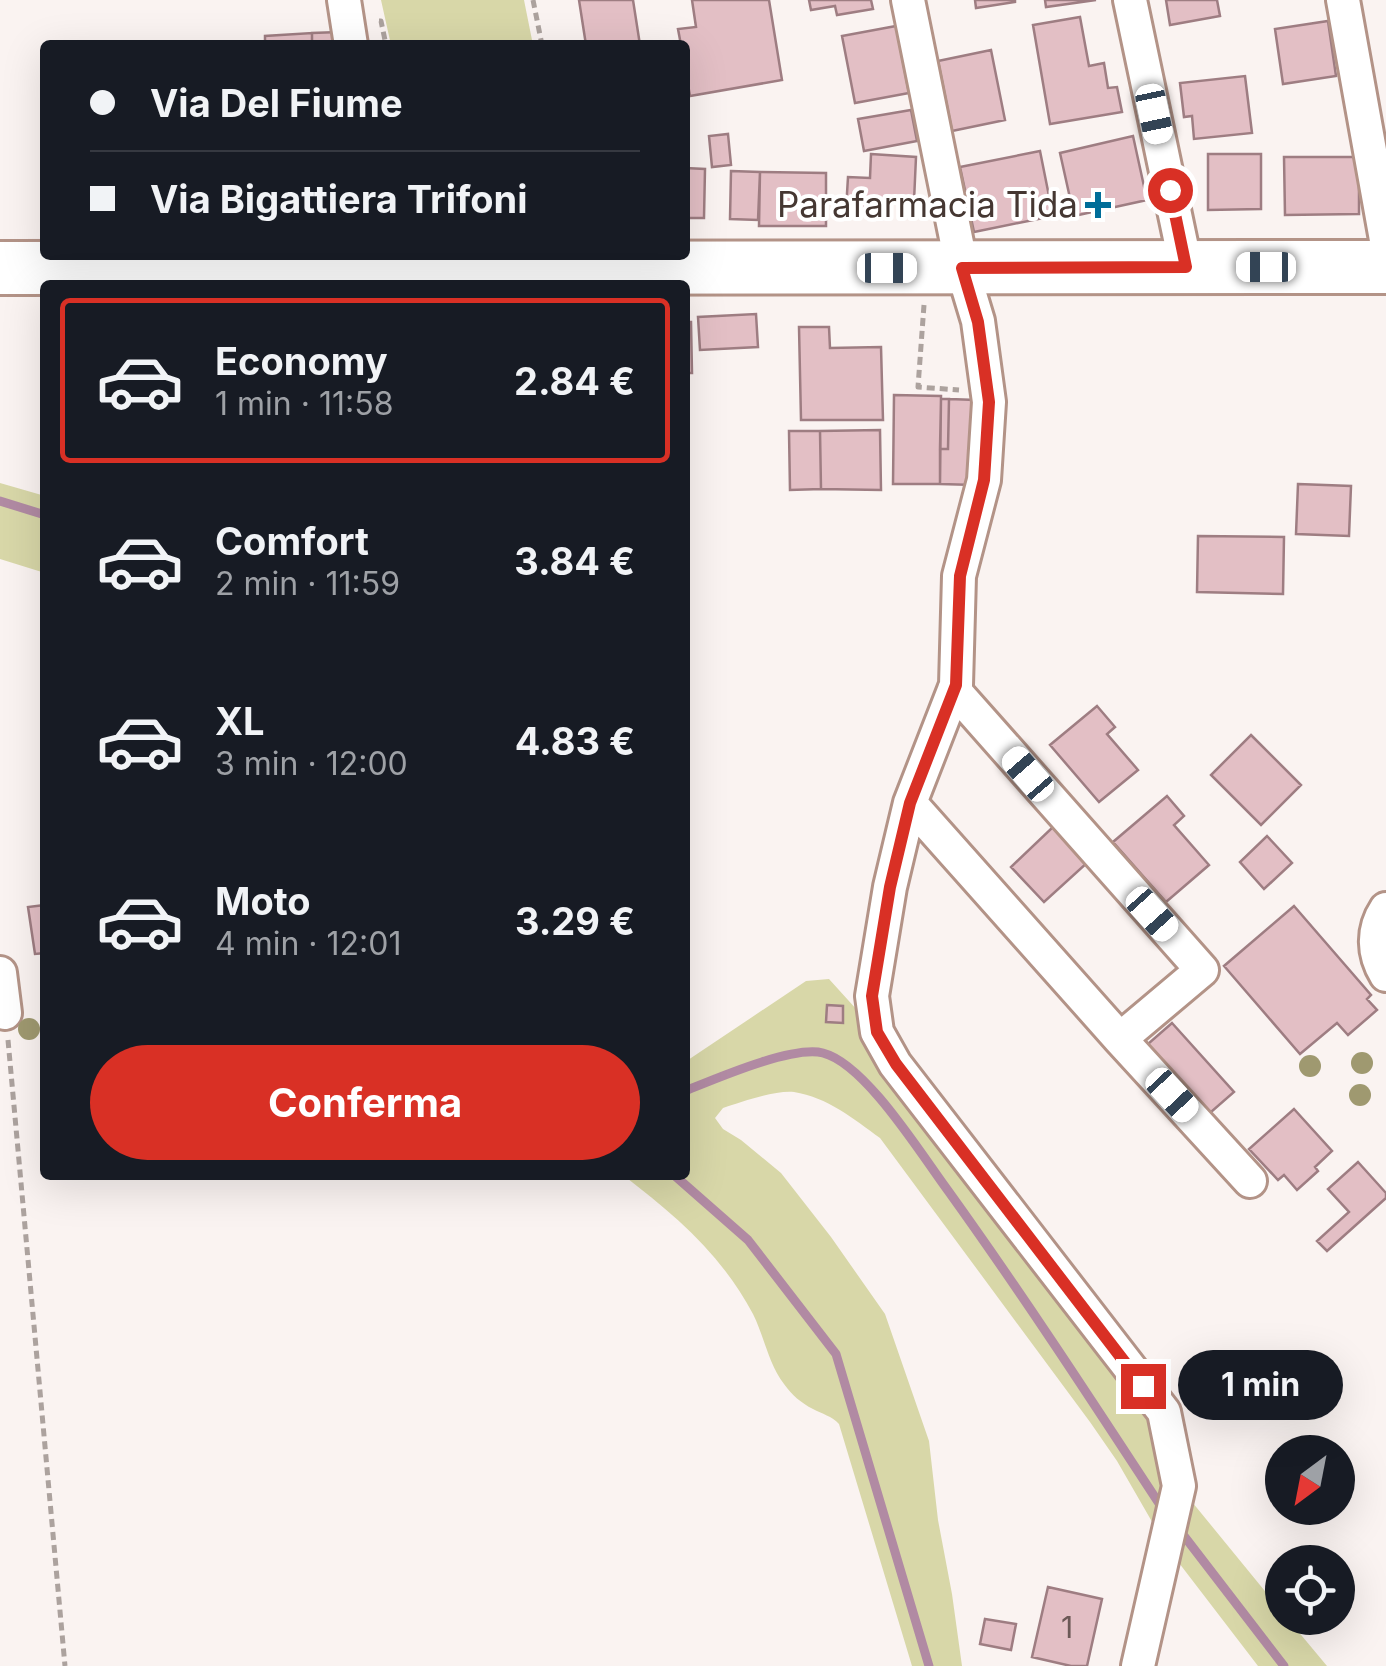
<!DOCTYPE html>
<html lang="it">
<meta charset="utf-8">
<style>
body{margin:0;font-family:Inter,sans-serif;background:#242831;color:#f1f3f6;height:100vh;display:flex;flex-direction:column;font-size:38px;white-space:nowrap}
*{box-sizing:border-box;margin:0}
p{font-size:32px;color:#9ea1a6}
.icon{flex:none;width:55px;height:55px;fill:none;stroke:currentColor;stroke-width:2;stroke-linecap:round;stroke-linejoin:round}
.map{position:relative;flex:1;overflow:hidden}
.details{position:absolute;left:40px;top:280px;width:650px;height:900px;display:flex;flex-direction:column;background:#171b24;border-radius:10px;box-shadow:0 10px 40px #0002}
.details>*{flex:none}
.banner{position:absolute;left:40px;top:40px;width:650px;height:220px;border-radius:10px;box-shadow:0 10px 40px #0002;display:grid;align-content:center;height:220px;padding:0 50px;background:#171b24}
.needle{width:65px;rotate:212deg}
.tools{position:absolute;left:1265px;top:1435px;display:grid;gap:20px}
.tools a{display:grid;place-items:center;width:90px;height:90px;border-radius:50%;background:#171b24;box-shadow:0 10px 40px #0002;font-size:50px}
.end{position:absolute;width:45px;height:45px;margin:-22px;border:12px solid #d93025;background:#fff;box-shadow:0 0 0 5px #fff}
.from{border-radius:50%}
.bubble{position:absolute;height:70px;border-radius:35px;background:#171b24;box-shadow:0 10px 40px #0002;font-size:32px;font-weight:700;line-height:70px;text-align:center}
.car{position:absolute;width:30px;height:60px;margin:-30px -15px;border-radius:12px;box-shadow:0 0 8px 2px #0007;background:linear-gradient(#fff 24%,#345 0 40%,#fff 0 76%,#345 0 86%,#fff 0)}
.banner b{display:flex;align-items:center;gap:35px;height:95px;font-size:38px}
.banner b+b{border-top:2px solid #363941}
.banner i{width:25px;height:25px;background:#f1f3f6}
ul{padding:18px 0 0;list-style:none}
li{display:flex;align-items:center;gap:30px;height:165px;margin:0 20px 15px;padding:0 30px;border:5px solid transparent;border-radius:10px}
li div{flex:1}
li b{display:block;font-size:38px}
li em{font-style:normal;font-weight:700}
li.on{border-color:#d93025}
li>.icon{width:90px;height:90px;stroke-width:1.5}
.primary-button{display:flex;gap:20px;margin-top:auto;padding:20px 50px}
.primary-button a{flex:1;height:115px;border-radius:60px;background:#d93025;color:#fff;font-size:40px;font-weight:700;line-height:115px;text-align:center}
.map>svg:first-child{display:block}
.green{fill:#d8d7a8}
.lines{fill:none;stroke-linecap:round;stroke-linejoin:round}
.stream{stroke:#b18aa3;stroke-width:9}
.building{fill:#e3bfc5;stroke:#9e7d82;stroke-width:2.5}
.street-casing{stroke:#b39387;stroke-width:38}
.primary-casing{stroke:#b39387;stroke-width:58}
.path{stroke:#aca29e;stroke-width:5;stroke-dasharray:8 5;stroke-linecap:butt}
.street{stroke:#fff;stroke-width:32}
.primary{stroke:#fff;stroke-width:52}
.tree{fill:#9f9970}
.route{stroke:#d93025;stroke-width:12}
.poi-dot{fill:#006d99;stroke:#fff;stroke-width:4}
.labels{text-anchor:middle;stroke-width:8;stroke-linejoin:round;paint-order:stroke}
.number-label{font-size:30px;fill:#6c5957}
.poi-label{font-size:35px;fill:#453732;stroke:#fff;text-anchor:end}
</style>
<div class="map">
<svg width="1386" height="1666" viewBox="0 0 1386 1666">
<rect width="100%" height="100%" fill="#faf3f1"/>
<path class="green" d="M381,0H524L533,45H391Z
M0,483L45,496V573L0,559Z
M829,979L877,1032L1163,1412L1179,1486L1282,1612V1618H1287L1327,1666H1258L1166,1546L1117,1461L1090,1422L880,1138C854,1119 827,1097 794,1092C775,1090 742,1102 723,1108L715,1118L723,1129L741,1140L781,1173L831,1237L885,1314L929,1441L938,1520L952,1594L962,1666H912L839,1424C832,1416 822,1414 813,1409C801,1403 792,1395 784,1384C769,1365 764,1336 753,1314C721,1254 676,1216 623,1175H685V1062L806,981Z"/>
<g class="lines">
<path class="stream" d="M0,501L45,515
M685,1091C715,1079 793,1045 823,1053C866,1064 922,1156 949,1192C1023,1295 1092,1401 1162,1508
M674,1175L748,1240L836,1354L929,1666
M1181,1532L1284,1666"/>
</g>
<path class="building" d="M579,0H633L640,45H586Z
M692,0H769L782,80L690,96L685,68V45H681L678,29L696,27Z
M809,0H871L873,9L837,15L835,6L811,10Z
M975,0H1015V2L976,8Z
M1045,0H1096L1046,7Z
M1166,0H1217L1220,16L1170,25Z
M1080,17L1089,66L1104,63L1108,88L1117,87L1122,112L1050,124L1033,25Z
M1328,21L1336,76L1283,84L1275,29Z
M896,26L909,93L855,103L842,36Z
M339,32L340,45H312V33Z
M312,33V45H265V36Z
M991,50L1005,120L952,131L938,61Z
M1245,76L1252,133L1194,139L1192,116L1184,117L1180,83Z
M911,110L917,141L864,151L858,119Z
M728,134L731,165L712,167L709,136Z
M1133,136L1147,200L1074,216L1060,153Z
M1040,151L1053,216L974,232L960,167Z
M871,154L916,157L914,201L889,200L888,213L846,210L848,177L870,178Z
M1208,154H1261V209L1208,210Z
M1284,157H1359V214L1285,215Z
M685,168L705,169L704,218H685Z
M731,171L760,172L758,220L730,219Z
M760,172L826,173V226H759Z
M756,314L758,347L700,350L698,317Z
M685,322H691L692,373H685Z
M799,327H829L830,348L881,347L883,420H801Z
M894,395L941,396L940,484H893Z
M941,399H949L948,449H940Z
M949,399L976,400L975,485L940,484V449H948Z
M880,430L881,490L821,489L820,431Z
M789,431H820L821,489L790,490Z
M1298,484L1351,486L1349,536L1296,534Z
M1198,536L1284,537L1283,594L1197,592Z
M1097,706L1115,727L1107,734L1138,770L1099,802L1050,745Z
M1251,735L1301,785L1261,825L1211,775Z
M1167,796L1184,816L1174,825L1209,865L1166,902L1113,842Z
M1054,826L1088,862L1044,902L1011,867Z
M1267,836L1292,863L1264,889L1240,862Z
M45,905V953L35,954L28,907Z
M1294,906L1371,995L1367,999L1377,1010L1348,1035L1337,1023L1300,1054L1224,966Z
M827,1005L843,1006V1023L826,1022Z
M1172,1023L1234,1092L1203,1119L1141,1050Z
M1294,1109L1332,1151L1315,1167L1318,1171L1297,1190L1284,1175L1278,1180L1249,1149Z
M1358,1162L1386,1193V1198L1327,1251L1317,1241L1349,1212L1328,1189Z
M1048,1587L1102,1599L1087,1666H1071L1032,1657Z
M985,1619L1016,1624L1011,1650L980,1644Z"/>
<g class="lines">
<g class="street-casing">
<path id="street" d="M344,0L351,45
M908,0L962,268L978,321L989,402L984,480L959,576L956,685L910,803L890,887L872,996L877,1032L895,1064L1164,1412L1179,1486L1138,1666
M1130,0L1186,267
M1343,0L1386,240
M954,690L1202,970L1120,1039
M910,803L1120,1039L1250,1181
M1386,909C1372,930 1373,954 1386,975
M0,973L5,1013"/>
</g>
<g class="primary-casing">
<path id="primary" d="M0,268L1386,267"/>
</g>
<path class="path" d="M533,0L542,45
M379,21H381L386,45
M924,305L918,387L959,390
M8,1040L65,1666"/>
<use href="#street" class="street"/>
<use href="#primary" class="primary"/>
</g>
<g class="tree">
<circle cx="29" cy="1029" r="11"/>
<circle cx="1362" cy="1063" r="11"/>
<circle cx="1310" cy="1066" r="11"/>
<circle cx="1360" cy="1095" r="11"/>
</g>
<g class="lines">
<path class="route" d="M1143,1386L896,1064L877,1032L872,996L890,887L910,803L956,685L960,576L984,480L989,402L978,322L962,268L1186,267L1170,190"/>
</g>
<path class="poi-dot" d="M1093 190h10v10h10v10h-10v10h-10v-10h-10v-10h10z"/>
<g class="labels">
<g class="number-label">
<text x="1067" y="1638">1</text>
</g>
<g class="poi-label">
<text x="1078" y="217">Parafarmacia Tida</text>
</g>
</g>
</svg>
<div class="tools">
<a><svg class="needle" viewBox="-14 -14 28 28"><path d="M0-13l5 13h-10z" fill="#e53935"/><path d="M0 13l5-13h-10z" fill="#9ea1a6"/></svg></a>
<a><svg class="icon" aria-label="locate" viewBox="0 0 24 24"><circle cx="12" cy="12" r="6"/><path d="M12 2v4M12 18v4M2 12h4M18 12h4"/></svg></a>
</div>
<i class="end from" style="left:1170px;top:190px"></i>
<i class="end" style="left:1143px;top:1386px"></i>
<div class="bubble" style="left:1178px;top:1350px;width:165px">1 min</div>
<i class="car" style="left:1154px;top:114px;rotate:168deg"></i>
<i class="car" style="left:1266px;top:267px;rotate:270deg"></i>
<i class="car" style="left:887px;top:268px;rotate:90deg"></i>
<i class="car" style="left:1028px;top:774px;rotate:319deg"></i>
<i class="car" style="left:1152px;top:914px;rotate:138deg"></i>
<i class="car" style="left:1172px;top:1095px;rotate:137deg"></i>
<div class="banner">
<b><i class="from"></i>Via Del Fiume</b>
<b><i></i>Via Bigattiera Trifoni</b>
</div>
<section class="details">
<ul>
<li class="on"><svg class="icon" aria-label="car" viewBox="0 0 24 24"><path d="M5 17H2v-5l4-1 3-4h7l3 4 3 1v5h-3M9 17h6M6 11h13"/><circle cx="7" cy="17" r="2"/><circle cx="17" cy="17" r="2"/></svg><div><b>Economy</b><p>1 min · 11:58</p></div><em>2.84 €</em></li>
<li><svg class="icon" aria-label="car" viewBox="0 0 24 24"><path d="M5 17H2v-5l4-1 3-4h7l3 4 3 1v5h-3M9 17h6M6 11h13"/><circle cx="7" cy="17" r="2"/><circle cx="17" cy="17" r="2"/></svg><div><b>Comfort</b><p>2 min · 11:59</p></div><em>3.84 €</em></li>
<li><svg class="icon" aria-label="car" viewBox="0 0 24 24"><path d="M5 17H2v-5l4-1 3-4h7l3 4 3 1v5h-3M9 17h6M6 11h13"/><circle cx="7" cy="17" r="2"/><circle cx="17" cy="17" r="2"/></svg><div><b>XL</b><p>3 min · 12:00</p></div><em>4.83 €</em></li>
<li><svg class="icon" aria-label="car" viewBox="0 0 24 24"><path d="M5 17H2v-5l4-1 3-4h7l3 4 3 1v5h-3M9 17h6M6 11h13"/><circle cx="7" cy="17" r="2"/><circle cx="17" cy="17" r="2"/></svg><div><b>Moto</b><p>4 min · 12:01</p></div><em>3.29 €</em></li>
</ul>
<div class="primary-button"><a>Conferma</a></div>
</section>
</div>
